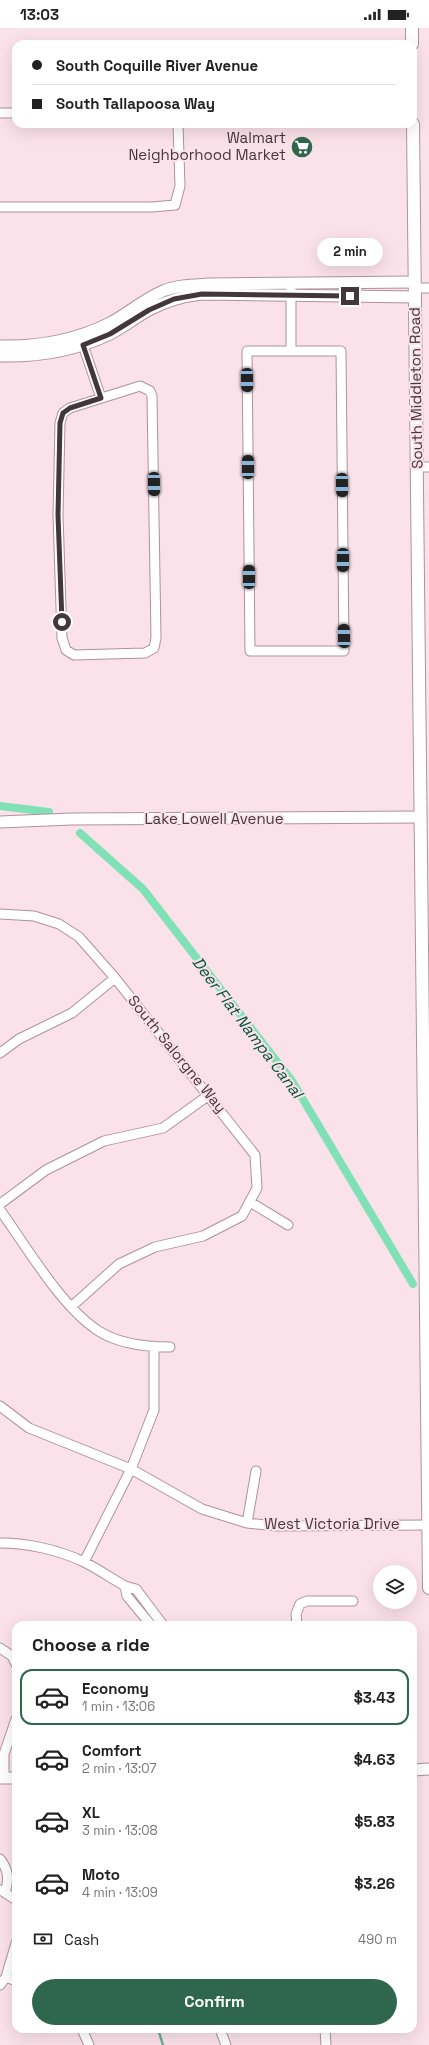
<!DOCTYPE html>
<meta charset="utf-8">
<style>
body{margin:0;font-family:"Space Grotesk",sans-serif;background:#f2f2f2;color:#222;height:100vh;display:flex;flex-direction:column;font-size:15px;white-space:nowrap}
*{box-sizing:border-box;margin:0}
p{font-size:13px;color:#767676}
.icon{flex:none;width:22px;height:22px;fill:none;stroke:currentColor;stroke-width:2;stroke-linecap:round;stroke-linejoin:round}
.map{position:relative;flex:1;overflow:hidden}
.drawer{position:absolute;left:12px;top:1593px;width:405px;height:412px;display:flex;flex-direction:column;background:#fff;border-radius:12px;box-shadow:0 4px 16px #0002}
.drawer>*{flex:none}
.top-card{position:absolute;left:12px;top:12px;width:405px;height:88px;border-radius:12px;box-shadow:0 4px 16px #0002;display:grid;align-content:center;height:88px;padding:0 20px;background:#fff}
.controls{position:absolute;left:373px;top:1537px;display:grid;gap:8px}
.controls a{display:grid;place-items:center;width:44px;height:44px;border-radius:50%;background:#fff;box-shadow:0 4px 16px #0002;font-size:20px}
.end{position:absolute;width:18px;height:18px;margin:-9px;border:5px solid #44373c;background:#fff;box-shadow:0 0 0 2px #fff}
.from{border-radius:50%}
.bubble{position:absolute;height:28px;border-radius:14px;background:#fff;box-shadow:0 4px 16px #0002;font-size:13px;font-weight:600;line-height:28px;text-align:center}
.car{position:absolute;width:12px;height:24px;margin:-12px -6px;border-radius:5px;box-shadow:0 0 3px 1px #0007;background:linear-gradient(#222 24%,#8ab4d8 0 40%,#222 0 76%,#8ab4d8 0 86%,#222 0)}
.top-card b{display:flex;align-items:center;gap:14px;height:38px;font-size:15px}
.top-card b+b{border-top:1px solid #e0e0e0}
.top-card i{width:10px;height:10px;background:#222}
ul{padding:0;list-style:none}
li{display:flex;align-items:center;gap:12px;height:56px;margin:0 8px 6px;padding:0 12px;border:2px solid transparent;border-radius:12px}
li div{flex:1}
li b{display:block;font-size:15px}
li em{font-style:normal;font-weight:600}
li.active{border-color:#2e664e}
li>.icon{width:36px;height:36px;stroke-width:1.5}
h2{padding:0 20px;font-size:18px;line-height:48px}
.pay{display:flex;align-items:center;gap:10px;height:44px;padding:0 20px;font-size:15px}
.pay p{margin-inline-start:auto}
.button{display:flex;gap:8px;margin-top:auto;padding:8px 20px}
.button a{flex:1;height:46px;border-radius:24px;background:#2e664e;color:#fff;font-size:16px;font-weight:600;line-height:46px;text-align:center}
.status{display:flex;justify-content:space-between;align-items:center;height:28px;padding:0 20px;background:#fff;direction:ltr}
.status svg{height:11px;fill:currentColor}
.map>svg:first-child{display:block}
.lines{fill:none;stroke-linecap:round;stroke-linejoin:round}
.stream{stroke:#6dae91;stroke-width:2.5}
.canal{stroke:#7fe1b5;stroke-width:8}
.minor-casing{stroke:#af919d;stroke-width:11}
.tertiary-casing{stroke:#af919d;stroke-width:13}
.secondary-casing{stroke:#af919d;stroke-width:14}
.minor{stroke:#fff;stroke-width:9}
.tertiary{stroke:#fff;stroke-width:11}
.secondary{stroke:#fff;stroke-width:12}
.route{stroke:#44373c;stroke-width:5}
.labels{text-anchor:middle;stroke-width:4;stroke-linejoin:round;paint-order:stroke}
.poi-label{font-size:15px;fill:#44373c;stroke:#fbe1ea;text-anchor:end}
.street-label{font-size:15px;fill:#44373c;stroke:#fbe1ea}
.water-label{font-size:16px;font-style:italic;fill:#005539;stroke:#fbe1ea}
</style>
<div class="status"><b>13:03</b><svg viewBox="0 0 49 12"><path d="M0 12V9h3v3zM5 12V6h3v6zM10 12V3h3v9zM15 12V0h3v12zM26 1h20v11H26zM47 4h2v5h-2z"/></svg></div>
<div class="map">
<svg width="429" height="2017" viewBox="0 0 429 2017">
<rect width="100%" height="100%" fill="#fbe1ea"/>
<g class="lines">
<path class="stream" d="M158,2001L163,2017"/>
<path class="canal" d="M0,778L49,784
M80,805L143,861L292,1053L413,1256"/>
<g class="minor-casing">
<path id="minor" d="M0,85H16
M0,179H152L175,177L180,158L178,96
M414,260H429
M81,311L101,370
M247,323H341L344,623H250Z
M291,323V261
M140,358L150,363L152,368L156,610L154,620L145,625L74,627L66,622L62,610L58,487L60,395L63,385L70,380Z
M417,439H429
M0,886L34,888L59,896L79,909L115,950L255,1127L257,1160L242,1188L203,1208L155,1219L119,1236L71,1279
M0,1025L19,1011L72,985L115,950
M250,1174L288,1197
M0,1176L46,1142L104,1113L163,1100L209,1067
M0,1182C27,1219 60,1277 97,1302C118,1316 146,1319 170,1319
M0,1378L29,1400L131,1441L202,1481L247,1495L277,1498L428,1497
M247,1495L256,1443
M0,1515C28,1515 59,1522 84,1534C98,1541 111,1550 125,1558
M84,1534L131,1441L154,1382V1319
M151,1597L127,1568L125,1558L136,1561L163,1597
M297,1597L296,1586L300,1576L307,1573H353
M0,1620L12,1628L16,1636
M4,1750V1726L16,1691
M0,1831C9,1842 9,1852 5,1865
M1,1862L16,1872
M6,1949L16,1953
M0,1957L6,1949L16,1915
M82,2001L89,2017
M220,2001L226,2017
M325,2001L326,2017"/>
</g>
<g class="tertiary-casing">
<path id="tertiary" d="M0,318C38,319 76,312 110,295C129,285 144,271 163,263C177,257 194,257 209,256L414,254
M0,328C38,329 75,323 110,306C124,299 136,289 149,282C166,273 183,268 202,266L415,269
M0,794L71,791L420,789
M413,1742L429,1741
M0,1750H16"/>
</g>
<g class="secondary-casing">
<path id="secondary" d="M412,0V16
M413,96L429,1560"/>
</g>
<use href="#minor" class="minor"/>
<use href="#tertiary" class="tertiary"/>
<use href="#secondary" class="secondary"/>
</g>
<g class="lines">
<path class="route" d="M62,594L58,487L60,395L63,385L70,380L101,370L83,317L110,306L149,282L174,271L202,266L350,268"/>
</g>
<defs>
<g id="supermarket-disc" transform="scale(1.15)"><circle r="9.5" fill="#2e664e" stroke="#fbe1ea"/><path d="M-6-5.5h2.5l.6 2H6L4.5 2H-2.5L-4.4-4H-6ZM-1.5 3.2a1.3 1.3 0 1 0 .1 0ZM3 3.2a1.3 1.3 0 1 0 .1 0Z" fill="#fff"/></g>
</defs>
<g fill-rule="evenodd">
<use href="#supermarket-disc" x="302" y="119"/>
</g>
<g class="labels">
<g class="poi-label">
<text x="286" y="115">Walmart<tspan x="286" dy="17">Neighborhood Market</tspan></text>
</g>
<g class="street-label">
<text transform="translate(416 360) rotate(-91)" y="5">South Middleton Road</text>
<text x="214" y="796">Lake Lowell Avenue</text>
<text transform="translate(177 1026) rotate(51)" y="5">South Salorgne Way</text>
<text x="332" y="1501">West Victoria Drive</text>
</g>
<g class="water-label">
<text transform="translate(248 999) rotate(53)" y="6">Deer Flat Nampa Canal</text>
</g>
</g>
</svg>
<div class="controls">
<a><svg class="icon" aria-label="layers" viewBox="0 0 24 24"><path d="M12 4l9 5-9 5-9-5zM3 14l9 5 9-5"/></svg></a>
</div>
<i class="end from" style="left:62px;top:594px"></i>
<i class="end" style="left:350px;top:268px"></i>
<div class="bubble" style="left:317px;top:210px;width:66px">2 min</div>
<i class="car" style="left:247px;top:352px;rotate:179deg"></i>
<i class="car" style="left:248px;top:439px;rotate:0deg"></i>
<i class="car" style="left:154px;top:456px;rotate:179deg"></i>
<i class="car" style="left:342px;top:457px;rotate:179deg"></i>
<i class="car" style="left:343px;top:532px;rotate:180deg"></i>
<i class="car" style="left:249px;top:549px;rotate:0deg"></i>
<i class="car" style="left:344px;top:608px;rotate:359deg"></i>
<div class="top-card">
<b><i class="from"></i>South Coquille River Avenue</b>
<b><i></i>South Tallapoosa Way</b>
</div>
<section class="drawer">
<h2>Choose a ride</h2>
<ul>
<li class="active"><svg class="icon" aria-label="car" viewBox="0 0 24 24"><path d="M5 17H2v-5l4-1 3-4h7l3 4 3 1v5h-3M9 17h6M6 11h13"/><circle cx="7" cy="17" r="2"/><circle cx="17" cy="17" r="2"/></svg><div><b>Economy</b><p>1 min · 13:06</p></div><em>$3.43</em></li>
<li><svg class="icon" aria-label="car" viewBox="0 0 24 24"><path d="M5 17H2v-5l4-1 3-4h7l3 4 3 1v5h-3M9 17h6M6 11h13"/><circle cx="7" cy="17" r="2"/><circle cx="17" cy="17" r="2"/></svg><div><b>Comfort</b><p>2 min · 13:07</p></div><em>$4.63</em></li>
<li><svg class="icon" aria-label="car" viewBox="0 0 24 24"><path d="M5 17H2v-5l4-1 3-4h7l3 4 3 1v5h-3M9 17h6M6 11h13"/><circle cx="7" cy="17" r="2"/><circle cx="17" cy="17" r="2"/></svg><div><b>XL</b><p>3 min · 13:08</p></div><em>$5.83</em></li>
<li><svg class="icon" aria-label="car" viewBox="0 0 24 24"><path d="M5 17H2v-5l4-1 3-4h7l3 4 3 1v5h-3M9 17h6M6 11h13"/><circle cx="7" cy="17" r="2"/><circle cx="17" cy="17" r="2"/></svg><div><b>Moto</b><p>4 min · 13:09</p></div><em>$3.26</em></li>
</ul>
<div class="pay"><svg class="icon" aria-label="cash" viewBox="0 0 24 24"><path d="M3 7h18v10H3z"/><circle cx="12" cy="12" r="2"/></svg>Cash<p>490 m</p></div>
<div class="button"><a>Confirm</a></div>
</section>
</div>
